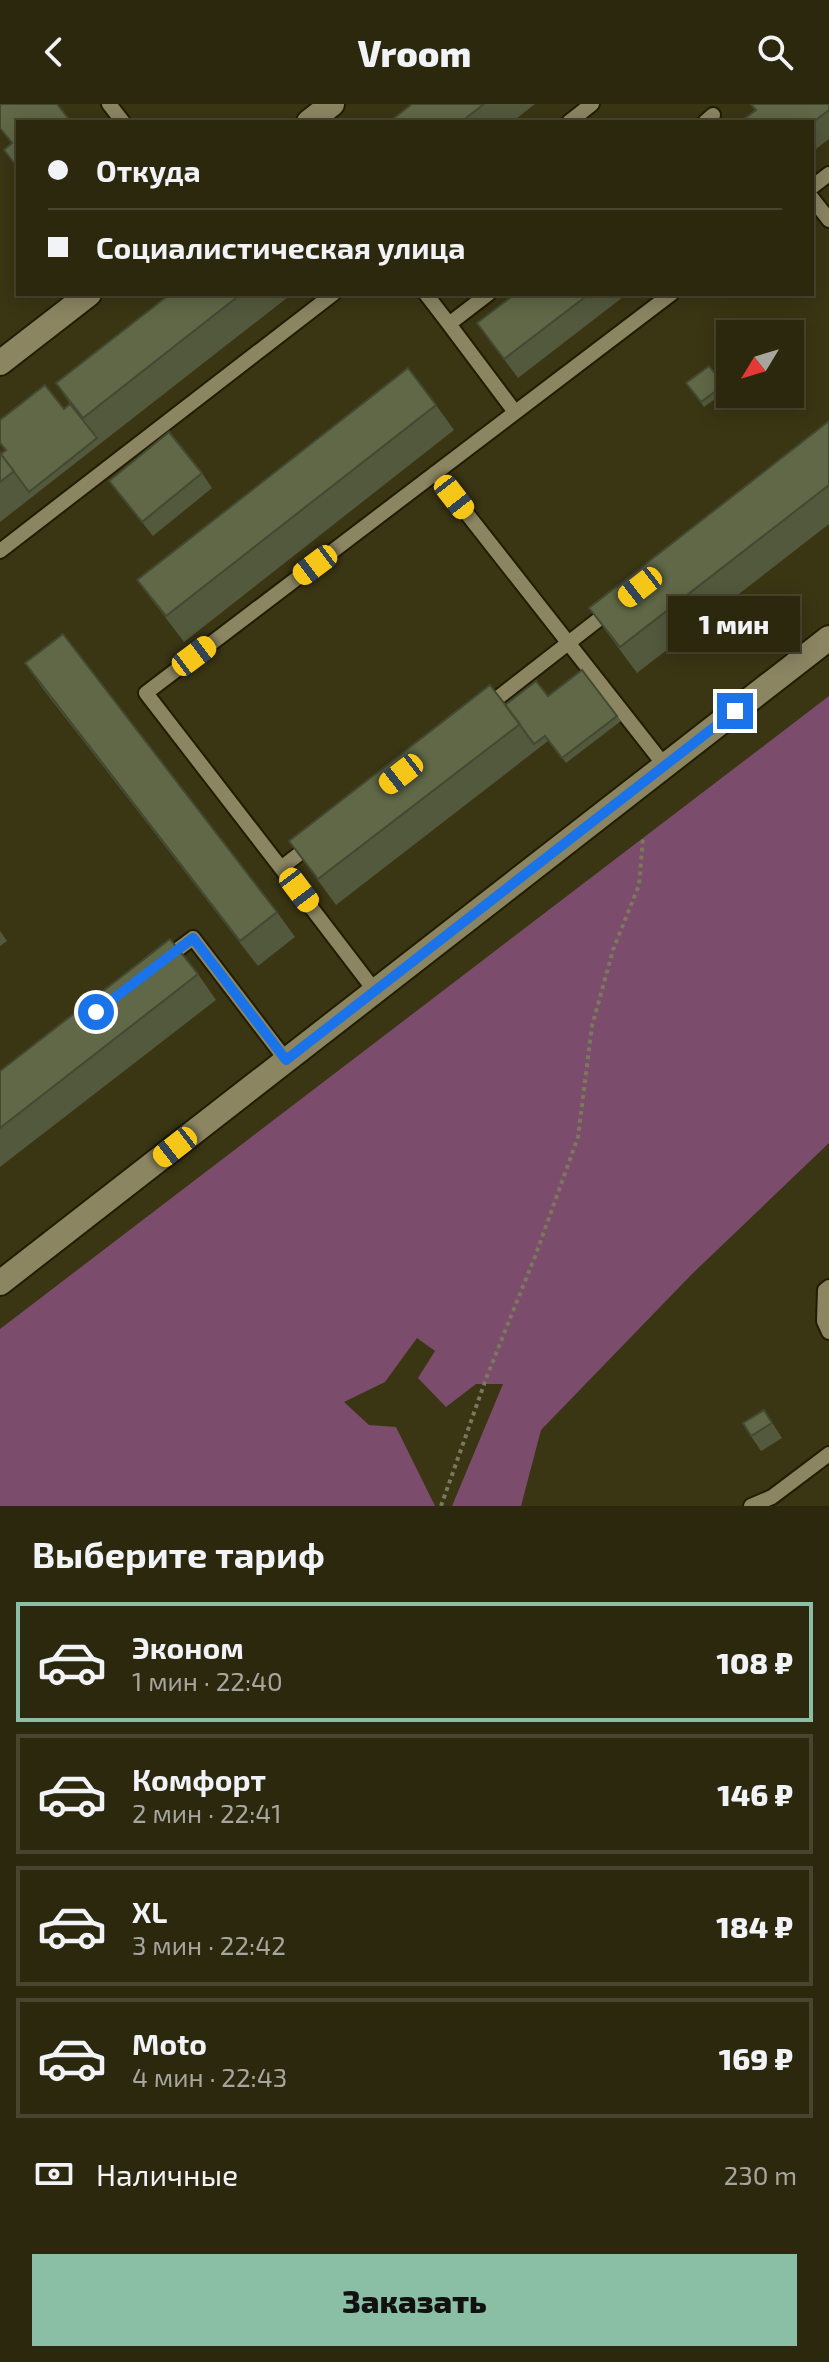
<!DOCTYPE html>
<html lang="ru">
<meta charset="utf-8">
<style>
body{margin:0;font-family:"Exo 2",sans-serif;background:#343017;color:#f1f3f6;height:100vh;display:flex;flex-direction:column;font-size:30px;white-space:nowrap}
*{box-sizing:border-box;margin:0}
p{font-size:26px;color:#a6a69e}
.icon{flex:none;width:44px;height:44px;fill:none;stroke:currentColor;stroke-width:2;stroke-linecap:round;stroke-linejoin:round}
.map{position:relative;height:1402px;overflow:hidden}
.panel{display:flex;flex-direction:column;background:#2c280e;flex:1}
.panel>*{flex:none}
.banner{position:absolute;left:16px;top:16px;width:798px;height:176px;border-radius:0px;box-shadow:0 4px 20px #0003,0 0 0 2px #48442e;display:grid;align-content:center;height:176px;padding:0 32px;background:#2c280e}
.needle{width:52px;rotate:232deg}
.buttons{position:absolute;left:716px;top:216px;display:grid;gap:16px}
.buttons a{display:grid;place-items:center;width:88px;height:88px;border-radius:0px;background:#2c280e;box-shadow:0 4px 20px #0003,0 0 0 2px #48442e;font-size:40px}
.end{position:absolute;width:36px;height:36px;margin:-18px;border:10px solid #1a73e8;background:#fff;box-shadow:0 0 0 4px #fff}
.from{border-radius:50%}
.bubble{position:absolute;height:56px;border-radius:0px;background:#2c280e;box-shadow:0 4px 20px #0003,0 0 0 2px #48442e;font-size:26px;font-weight:800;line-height:56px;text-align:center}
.car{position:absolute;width:24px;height:48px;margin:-24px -12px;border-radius:10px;box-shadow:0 0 6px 2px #0007;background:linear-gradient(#f5c518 24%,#345 0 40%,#f5c518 0 76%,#345 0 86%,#f5c518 0)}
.banner b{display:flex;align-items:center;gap:28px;height:76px;font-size:30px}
.banner b+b{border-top:2px solid #48442e}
.banner i{width:20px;height:20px;background:#f1f3f6}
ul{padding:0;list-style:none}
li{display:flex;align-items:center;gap:24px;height:120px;margin:0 16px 12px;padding:0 16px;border:4px solid #48442e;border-radius:0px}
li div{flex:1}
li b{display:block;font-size:30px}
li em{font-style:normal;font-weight:800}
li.selected{border-color:#8abfa5}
li>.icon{width:72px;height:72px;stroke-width:1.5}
h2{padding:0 32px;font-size:36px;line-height:96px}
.pay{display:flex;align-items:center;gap:20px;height:88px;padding:0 32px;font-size:30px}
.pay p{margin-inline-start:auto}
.button{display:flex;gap:16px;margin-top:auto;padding:16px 32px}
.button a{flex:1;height:92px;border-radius:0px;background:#8abfa5;color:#111;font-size:32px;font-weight:800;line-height:92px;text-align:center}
header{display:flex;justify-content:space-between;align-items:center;height:104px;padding:0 32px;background:#2c280e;font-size:36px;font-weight:800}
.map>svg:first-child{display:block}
.green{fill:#7b4c6c}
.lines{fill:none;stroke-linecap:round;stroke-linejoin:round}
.lane-casing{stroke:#221c00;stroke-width:18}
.secondary-casing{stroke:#221c00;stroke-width:28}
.path{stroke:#7c785c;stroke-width:4;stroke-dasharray:4 4;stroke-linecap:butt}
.lane{stroke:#8b8562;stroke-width:14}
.secondary{stroke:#8b8562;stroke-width:24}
.wall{fill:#53593d}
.building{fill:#606847;stroke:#434932;stroke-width:2}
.route{stroke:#1a73e8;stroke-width:10}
</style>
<header><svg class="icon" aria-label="back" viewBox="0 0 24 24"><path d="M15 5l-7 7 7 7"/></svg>Vroom<svg class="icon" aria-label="search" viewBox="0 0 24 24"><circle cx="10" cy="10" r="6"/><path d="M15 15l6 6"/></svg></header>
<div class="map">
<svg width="829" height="1402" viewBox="0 0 829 1402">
<rect width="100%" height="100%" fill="#3a3513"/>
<path class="green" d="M829,592V1039L692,1170L541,1326L521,1402H452L503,1280H476L446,1303L418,1274L435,1247L417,1234L385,1278L344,1298L369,1321L396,1323L435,1402H0V1225Z"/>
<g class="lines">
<g class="lane-casing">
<path id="lane" d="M109,0L123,18
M569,18L592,0
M705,18L713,11
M812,83L829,70
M812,94L829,116
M426,190L449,220
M488,190L449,220L515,308
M435,369L665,662
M0,447L333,190
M486,603L612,505
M312,740L281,764L146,589L671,190
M281,764L375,887
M165,855L193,834L286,956
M829,1183L825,1186L824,1217L829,1228
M751,1402L772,1393L829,1350"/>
</g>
<g class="secondary-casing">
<path id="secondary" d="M309,18L332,0
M0,259L89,190
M0,1179L829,534"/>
</g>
<path class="path" d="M441,1402L487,1272L536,1150L578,1033L592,922L613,846L639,781L643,734"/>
<use href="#lane" class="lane"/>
<use href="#secondary" class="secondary"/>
</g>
<path class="wall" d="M412,0H535L512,18H389Z
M750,0H829V35L812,48V18L755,6Z
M170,190H292L0,418V349L1,350L70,300L56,279Z
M515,190H627L518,274L477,219Z
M709,262L727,286L704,303L686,279Z
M436,301L454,326L184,538L137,476Z
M829,317V420L637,569L589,504Z
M202,369L212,384L153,432L109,377Z
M25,559L277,808L295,833L258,862L43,585Z
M582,566L621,617L566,659L548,637L336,801L289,737L505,601L548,592Z
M0,827L7,837L0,842Z
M198,870L216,896L0,1063V967Z
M764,1306L782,1334L761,1347L751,1332Z"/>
<path class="building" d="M0,0H57L71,18H18V64L4,46L12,39L0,24Z
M412,0H484L461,18H389Z
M751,0H829V6L812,19V18H740L756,6Z
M170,190H241L83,314L56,279Z
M515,190H589L504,255L477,219Z
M709,262L724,281L701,298L686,279Z
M408,264L436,301L166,512L137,476Z
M45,281L64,305L70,300L97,334L29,388L1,350L6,346L0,339V316Z
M829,317V381L620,543L589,504Z
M169,328L202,369L142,418L109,377Z
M0,349L14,367L0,378Z
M63,530L277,808L240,837L25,559Z
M582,566L617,612L562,654L545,632L534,640L505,601L536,577L548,592Z
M490,581L520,620L318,775L289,737Z
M170,835L198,870L0,1024V967Z
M764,1306L772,1319L751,1332L743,1319Z"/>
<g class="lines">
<path class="route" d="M96,908L193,834L286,956L735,607"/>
</g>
</svg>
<div class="buttons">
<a><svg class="needle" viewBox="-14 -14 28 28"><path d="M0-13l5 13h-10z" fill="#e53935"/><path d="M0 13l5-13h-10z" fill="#a6a69e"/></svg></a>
</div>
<i class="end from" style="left:96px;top:908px"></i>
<i class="end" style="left:735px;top:607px"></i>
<div class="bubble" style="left:668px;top:492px;width:132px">1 мин</div>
<i class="car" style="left:454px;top:393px;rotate:142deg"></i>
<i class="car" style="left:315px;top:461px;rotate:233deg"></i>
<i class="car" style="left:640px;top:483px;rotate:232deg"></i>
<i class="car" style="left:194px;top:552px;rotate:53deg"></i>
<i class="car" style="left:401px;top:670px;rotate:232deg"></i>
<i class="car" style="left:299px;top:786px;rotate:143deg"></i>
<i class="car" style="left:175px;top:1043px;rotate:232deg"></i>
<div class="banner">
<b><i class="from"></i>Откуда</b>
<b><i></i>Социалистическая улица</b>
</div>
</div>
<section class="panel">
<h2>Выберите тариф</h2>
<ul>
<li class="selected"><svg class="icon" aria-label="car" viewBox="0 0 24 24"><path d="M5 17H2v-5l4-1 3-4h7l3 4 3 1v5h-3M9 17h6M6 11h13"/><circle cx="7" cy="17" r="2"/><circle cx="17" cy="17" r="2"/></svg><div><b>Эконом</b><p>1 мин · 22:40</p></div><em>108 ₽</em></li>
<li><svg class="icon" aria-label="car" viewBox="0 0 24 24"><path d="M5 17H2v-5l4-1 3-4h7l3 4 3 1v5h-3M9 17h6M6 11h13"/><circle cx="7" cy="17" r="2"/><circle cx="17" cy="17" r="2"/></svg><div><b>Комфорт</b><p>2 мин · 22:41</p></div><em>146 ₽</em></li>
<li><svg class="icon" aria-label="car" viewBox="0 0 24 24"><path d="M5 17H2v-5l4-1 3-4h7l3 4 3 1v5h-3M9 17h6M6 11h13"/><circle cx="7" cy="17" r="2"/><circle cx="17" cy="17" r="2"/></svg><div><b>XL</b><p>3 мин · 22:42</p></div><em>184 ₽</em></li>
<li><svg class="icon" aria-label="car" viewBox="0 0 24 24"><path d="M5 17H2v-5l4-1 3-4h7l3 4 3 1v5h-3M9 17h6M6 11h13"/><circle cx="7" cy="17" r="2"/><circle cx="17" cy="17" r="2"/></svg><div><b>Moto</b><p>4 мин · 22:43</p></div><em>169 ₽</em></li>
</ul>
<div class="pay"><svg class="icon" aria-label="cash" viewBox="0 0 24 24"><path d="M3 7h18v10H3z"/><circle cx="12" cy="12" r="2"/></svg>Наличные<p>230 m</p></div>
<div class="button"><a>Заказать</a></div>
</section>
